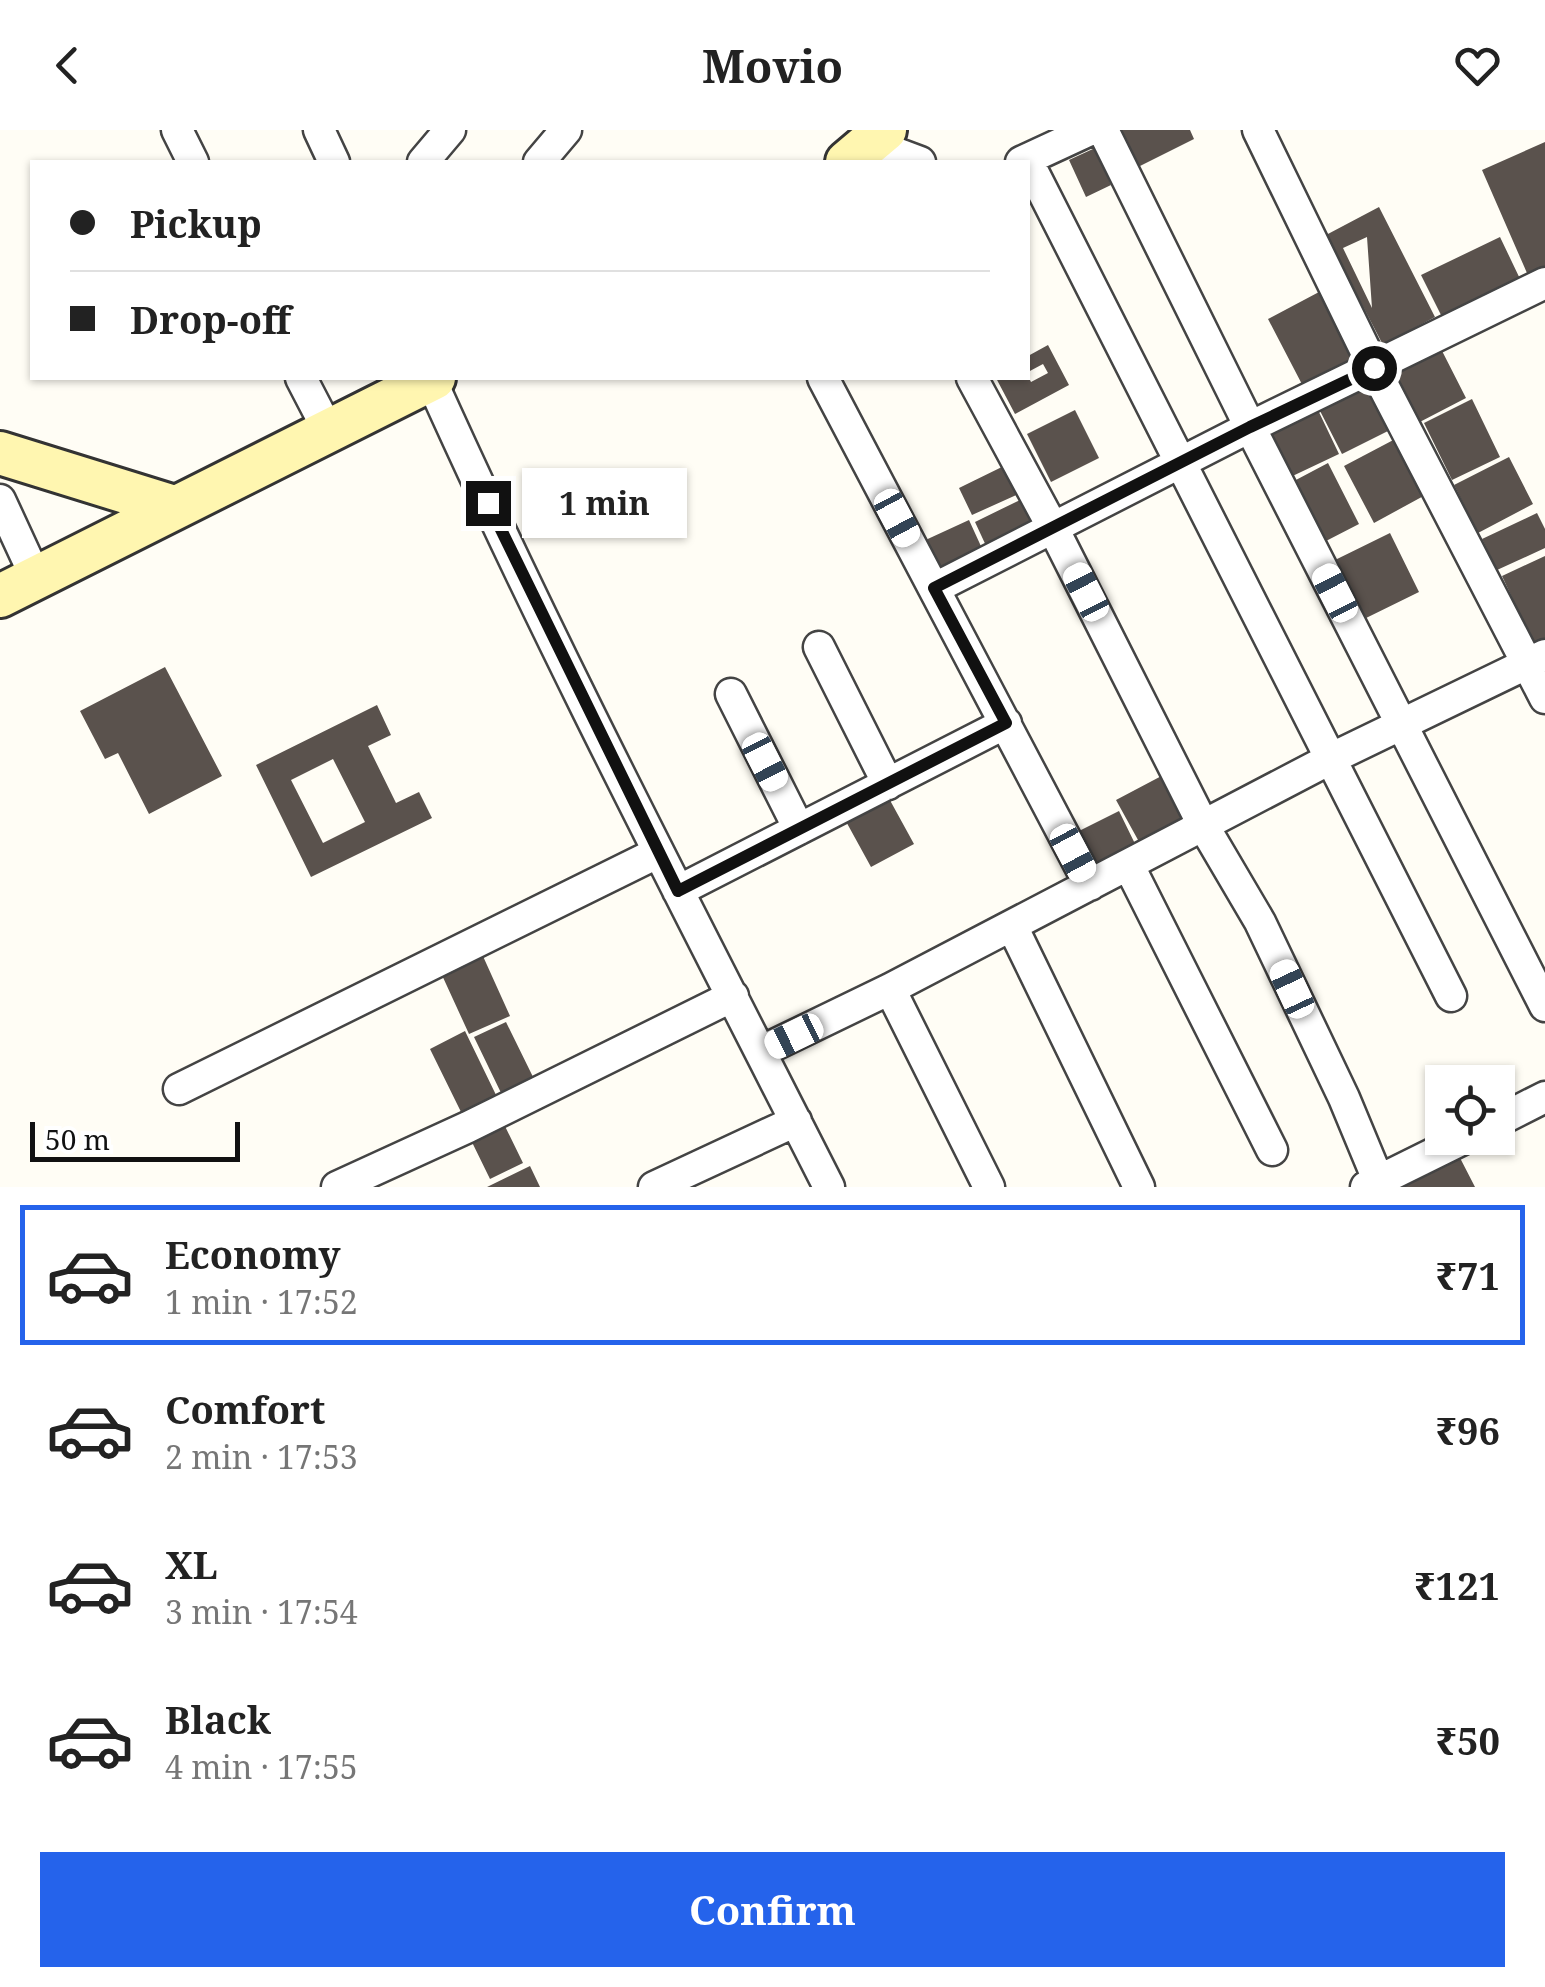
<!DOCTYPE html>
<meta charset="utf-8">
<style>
body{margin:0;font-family:"Noto Serif",serif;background:#f2f2f2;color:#222;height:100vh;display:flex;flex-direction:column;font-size:38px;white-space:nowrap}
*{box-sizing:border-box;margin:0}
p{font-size:32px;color:#767676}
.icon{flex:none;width:55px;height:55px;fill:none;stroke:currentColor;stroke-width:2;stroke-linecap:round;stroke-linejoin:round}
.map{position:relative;height:1057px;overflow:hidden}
.sheet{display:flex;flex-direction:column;background:#fff;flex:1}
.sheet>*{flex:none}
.top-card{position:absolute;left:30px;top:30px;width:1000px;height:220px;border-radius:0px;box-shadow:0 2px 8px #0004;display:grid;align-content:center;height:220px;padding:0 40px;background:#fff}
.fabs{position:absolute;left:1425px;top:935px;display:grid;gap:20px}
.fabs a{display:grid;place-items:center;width:90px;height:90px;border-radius:0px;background:#fff;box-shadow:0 2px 8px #0004;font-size:50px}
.scale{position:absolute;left:30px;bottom:25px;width:210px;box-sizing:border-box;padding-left:10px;border:5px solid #111;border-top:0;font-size:28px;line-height:35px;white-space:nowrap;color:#111;-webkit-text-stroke:8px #fff;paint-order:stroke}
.end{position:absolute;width:45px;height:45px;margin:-22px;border:12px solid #111;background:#fff;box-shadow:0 0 0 5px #fff}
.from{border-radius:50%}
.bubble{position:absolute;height:70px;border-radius:0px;background:#fff;box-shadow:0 2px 8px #0004;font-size:32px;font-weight:700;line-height:70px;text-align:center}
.car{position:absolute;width:30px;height:60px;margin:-30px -15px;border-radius:12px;box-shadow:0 0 8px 2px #0007;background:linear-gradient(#fff 24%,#345 0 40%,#fff 0 76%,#345 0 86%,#fff 0)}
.top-card b{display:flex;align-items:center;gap:35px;height:95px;font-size:38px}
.top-card b+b{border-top:2px solid #e0e0e0}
.top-card i{width:25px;height:25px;background:#222}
ul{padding:18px 0 0;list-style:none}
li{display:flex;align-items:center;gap:30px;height:140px;margin:0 20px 15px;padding:0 20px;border:5px solid transparent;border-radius:0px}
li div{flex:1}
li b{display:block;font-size:38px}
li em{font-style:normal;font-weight:700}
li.active{border-color:#2563eb}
li>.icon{width:90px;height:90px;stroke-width:1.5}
.cta{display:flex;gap:20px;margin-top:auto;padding:20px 40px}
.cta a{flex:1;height:115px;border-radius:0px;background:#2563eb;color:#fff;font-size:40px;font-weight:700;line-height:115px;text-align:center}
header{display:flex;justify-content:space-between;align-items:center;height:130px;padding:0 40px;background:#fff;font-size:45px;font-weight:700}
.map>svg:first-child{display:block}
.building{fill:#5a524d;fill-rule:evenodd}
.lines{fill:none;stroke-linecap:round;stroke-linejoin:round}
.street-casing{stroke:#444;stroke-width:35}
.secondary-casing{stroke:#333;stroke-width:48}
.street{stroke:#fff;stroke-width:30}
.secondary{stroke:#fff6b0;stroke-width:42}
.route{stroke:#111;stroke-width:12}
</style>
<header><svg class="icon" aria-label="back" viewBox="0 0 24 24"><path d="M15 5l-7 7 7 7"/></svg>Movio<svg class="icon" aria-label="heart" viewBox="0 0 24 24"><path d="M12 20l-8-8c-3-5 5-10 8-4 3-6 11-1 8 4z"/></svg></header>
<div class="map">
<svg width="1545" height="1057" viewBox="0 0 1545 1057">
<rect width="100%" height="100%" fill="#fffdf5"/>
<path class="building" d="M1119,0H1190L1194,9L1138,37Z
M1545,12V143L1530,150L1482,40Z
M1095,18L1111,55L1086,67L1069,30Z
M1379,77L1435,187L1383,215L1326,105ZM1367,107L1372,178L1343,118Z
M1500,107L1522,153L1444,191L1421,145Z
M1319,162L1358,235L1306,262L1268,189Z
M1438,213L1466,268L1414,295L1385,240Z
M1048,215L1069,255L1015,284L996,248H1029L1031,252L1048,243L1043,234L1028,242V226Z
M1372,246L1398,296L1342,324L1317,275Z
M1472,269L1500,327L1452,350L1424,293Z
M1317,278L1339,324L1282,351L1261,306Z
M1075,280L1099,328L1051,352L1027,304Z
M1399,307L1429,363L1374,393L1344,336Z
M1509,327L1533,374L1478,403L1454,355Z
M1010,333L1023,362L972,385L959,358Z
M1328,333L1359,394L1326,411L1294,351Z
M1028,366L1041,393L988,420L975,392Z
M1537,383L1545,399V418L1497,440L1482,409Z
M969,390L985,425L936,448L919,413Z
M1390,403L1419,462L1362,490L1333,431Z
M1545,426V512L1535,517L1502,446Z
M165,537L222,646L149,684L118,623L105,629L80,581Z
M377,575L391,605L368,616L396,673L419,662L432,688L311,747L256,635ZM333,629L365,692L323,713L291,650Z
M1169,642L1195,691L1143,719L1116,670Z
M886,663L914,714L871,737L843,686Z
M1119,681L1140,724L1095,746L1073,704Z
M482,824L510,886L469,904L441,843Z
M506,892L535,951L503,967L474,907Z
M465,901L497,967L462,984L430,919Z
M501,988L523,1033L490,1049L468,1004Z
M1458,1024L1475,1057H1404L1401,1051Z
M530,1036L540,1057H487Z"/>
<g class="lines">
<g class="street-casing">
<path id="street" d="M177,0L193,32
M319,0L334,32
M1103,0L1250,297L1545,876
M1258,0L1374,238L1545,568
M872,14L920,32
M1027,30L1451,866
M423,32L450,0
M539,32L566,0
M1021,32L1090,0
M301,248L328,300
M430,248C553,522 693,789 829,1057
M823,248L1090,755
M972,248L1053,398L1203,695L1260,792L1344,968L1381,1057
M0,370L36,448
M935,458L1250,297L1545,153
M819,517L888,654
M731,564L799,699
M1129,736L1272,1020
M678,761L1006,593
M1012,796L1139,1057
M890,859L989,1057
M762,921L890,859L1332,628L1545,525
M179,959L657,723
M1498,991L1545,967
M337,1057L468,997L733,866
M654,1057L796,991
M1366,1057L1465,1008"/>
</g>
<g class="secondary-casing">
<path id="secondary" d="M847,32L885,0
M0,323L174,377
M0,466L434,248"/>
</g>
<use href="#street" class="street"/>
<use href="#secondary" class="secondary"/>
</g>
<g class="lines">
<path class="route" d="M488,373L678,761L1006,593L934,458L1250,297L1374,238"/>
</g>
</svg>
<div class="fabs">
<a><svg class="icon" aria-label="locate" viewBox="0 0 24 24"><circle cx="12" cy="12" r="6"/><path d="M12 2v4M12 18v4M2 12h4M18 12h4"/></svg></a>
</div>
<div class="scale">50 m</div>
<i class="end from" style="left:1374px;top:238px"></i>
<i class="end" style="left:488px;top:373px"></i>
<div class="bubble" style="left:522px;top:338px;width:165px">1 min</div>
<i class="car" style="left:897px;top:388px;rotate:152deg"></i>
<i class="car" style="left:1086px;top:462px;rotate:333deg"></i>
<i class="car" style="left:1335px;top:463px;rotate:333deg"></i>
<i class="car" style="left:765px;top:632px;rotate:153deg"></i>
<i class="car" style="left:1073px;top:723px;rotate:152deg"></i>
<i class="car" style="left:1292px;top:859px;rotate:335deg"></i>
<i class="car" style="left:794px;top:906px;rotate:244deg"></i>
<div class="top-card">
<b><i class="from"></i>Pickup</b>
<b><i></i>Drop-off</b>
</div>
</div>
<section class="sheet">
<ul>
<li class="active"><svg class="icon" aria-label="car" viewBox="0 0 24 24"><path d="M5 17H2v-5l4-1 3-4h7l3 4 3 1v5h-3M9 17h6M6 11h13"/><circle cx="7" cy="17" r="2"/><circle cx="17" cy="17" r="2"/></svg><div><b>Economy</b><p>1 min · 17:52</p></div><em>₹71</em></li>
<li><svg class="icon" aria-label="car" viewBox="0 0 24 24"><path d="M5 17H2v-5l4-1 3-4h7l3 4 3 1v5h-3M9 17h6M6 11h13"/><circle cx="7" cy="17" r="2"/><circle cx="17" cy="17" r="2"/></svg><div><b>Comfort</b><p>2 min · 17:53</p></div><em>₹96</em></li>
<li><svg class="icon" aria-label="car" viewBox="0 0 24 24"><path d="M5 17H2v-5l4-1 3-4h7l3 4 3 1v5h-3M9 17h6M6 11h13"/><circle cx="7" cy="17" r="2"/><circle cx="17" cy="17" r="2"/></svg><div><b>XL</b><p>3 min · 17:54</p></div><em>₹121</em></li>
<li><svg class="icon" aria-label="car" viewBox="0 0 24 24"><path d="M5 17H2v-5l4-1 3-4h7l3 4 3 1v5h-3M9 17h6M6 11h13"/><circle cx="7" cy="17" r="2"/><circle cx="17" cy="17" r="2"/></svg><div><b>Black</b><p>4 min · 17:55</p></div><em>₹50</em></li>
</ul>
<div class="cta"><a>Confirm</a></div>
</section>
